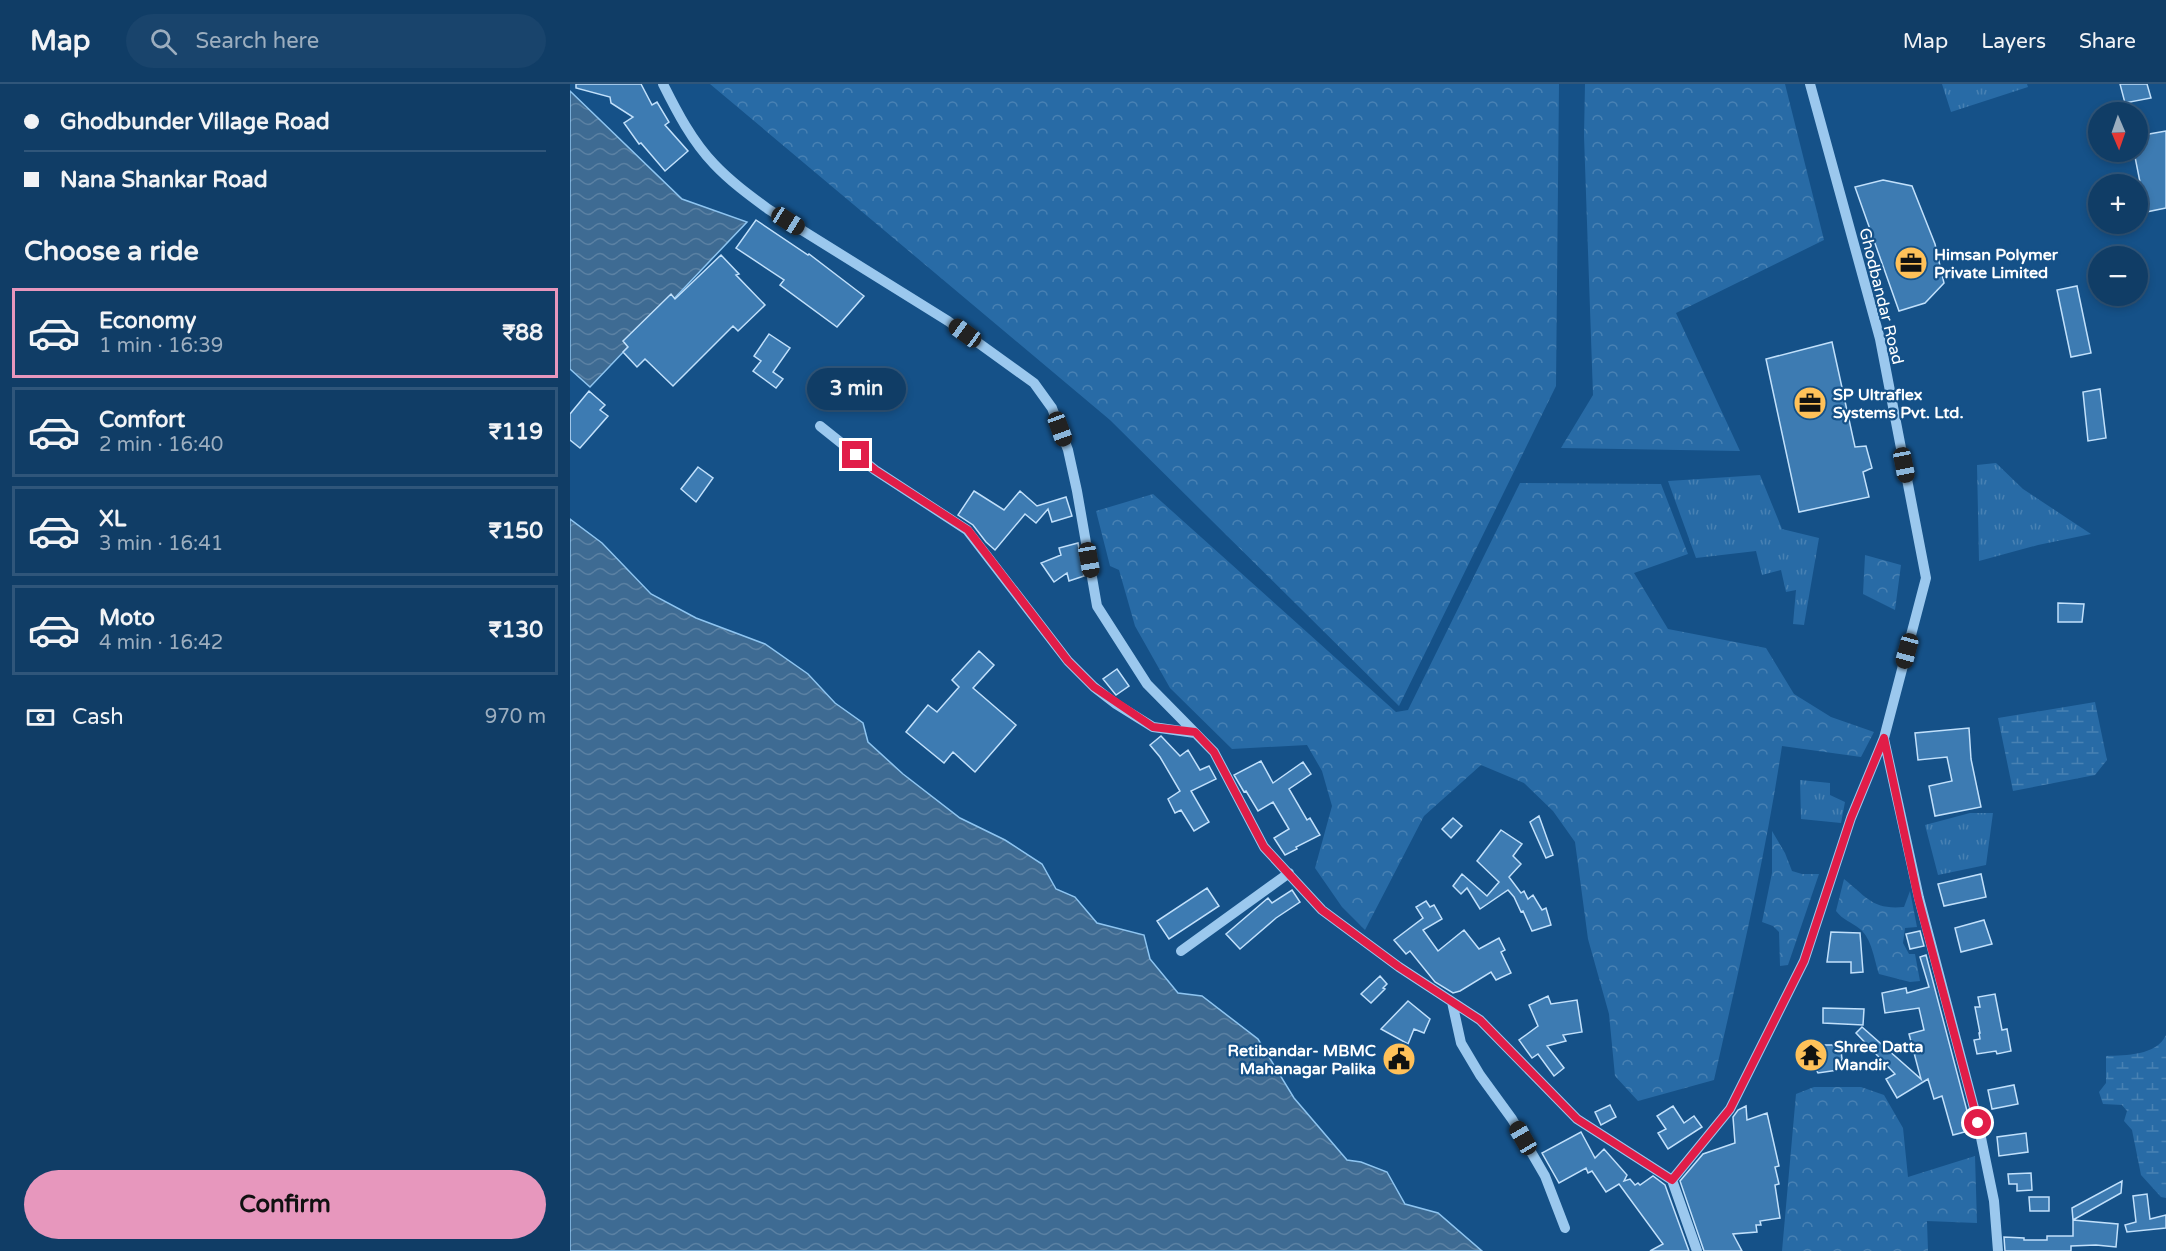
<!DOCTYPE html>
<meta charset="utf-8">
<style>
body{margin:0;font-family:"Varela Round",sans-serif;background:#19446c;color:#f1f3f6;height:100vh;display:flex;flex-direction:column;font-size:22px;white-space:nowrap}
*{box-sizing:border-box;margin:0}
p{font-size:20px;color:#9caebf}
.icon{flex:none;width:33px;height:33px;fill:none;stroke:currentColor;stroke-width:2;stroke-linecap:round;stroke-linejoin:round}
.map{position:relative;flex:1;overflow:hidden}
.details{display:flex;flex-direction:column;background:#103d66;width:570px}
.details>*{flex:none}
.hud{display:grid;align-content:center;height:132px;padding:0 24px;background:#103d66}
.needle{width:39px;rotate:178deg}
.controls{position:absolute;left:1518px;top:18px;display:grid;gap:12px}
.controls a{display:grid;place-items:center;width:60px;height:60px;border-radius:50%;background:#103d66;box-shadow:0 3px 9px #0003,0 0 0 2px #30567a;font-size:30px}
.end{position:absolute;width:27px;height:27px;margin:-14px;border:8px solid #e11d48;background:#fff;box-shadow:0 0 0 3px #fff}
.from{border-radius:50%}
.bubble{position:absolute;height:42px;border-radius:21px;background:#103d66;box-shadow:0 3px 9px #0003,0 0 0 2px #30567a;font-size:20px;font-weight:800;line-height:42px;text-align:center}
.car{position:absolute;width:18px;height:36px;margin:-18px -9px;border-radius:8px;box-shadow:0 0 4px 2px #0007;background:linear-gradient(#222 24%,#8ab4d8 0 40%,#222 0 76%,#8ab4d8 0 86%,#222 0)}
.hud b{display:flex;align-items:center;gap:21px;height:57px;font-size:22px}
.hud b+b{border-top:2px solid #30567a}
.hud i{width:15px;height:15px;background:#f1f3f6}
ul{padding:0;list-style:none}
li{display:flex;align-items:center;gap:18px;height:90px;margin:0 12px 9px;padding:0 12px;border:3px solid #30567a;border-radius:0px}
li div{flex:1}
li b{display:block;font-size:22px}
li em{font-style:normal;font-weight:800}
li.active{border-color:#e797bd}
li>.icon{width:54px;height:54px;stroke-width:1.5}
h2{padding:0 24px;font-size:27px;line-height:72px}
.pay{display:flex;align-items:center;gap:15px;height:66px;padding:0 24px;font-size:22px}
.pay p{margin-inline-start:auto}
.button{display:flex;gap:12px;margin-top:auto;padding:12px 24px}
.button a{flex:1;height:69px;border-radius:36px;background:#e797bd;color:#111;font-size:24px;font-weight:800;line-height:69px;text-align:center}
header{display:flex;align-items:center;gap:36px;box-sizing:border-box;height:84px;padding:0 30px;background:#103d66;border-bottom:2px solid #30567a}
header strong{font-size:28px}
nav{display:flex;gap:33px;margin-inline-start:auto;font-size:21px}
.search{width:420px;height:54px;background:#19446c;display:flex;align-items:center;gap:15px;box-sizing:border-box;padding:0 21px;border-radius:33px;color:#9caebf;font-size:22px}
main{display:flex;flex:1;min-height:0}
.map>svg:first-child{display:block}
.grass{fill:url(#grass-tufts)}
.forest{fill:url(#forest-crowns)}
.wetland{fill:url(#wetland-marsh)}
.water{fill:url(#water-waves);stroke:#8ec5f1;stroke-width:1.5}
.building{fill:#3d7bb2;stroke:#c1e0fb;stroke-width:1.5}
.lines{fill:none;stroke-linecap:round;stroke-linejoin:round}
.minor{stroke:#9bc8ee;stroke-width:10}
.route{stroke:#e11d48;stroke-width:8}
.labels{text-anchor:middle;stroke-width:4.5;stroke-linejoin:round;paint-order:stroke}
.poi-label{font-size:16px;font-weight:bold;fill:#fff;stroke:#155188;text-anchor:start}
.street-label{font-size:16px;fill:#fff;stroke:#155188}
</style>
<header>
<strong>Map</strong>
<div class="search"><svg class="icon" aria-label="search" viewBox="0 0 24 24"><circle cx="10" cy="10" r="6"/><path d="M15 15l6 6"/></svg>Search here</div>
<nav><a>Map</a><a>Layers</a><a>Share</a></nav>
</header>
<main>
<section class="details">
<div class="hud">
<b><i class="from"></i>Ghodbunder Village Road</b>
<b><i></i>Nana Shankar Road</b>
</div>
<h2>Choose a ride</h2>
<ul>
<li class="active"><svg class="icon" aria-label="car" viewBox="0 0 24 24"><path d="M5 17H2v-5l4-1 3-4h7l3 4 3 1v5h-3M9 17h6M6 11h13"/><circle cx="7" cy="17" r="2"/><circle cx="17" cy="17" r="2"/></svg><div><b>Economy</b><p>1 min · 16:39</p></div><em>₹88</em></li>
<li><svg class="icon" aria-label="car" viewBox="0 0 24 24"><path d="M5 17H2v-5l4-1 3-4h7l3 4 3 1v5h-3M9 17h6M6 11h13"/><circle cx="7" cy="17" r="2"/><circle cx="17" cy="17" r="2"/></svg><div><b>Comfort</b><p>2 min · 16:40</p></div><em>₹119</em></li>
<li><svg class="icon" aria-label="car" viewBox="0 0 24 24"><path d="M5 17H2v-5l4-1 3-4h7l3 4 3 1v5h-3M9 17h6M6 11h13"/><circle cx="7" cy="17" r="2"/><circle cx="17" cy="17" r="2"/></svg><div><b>XL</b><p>3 min · 16:41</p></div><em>₹150</em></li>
<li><svg class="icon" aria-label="car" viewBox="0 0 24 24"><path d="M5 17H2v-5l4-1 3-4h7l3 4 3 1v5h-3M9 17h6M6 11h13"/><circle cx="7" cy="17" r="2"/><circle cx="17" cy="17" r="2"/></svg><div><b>Moto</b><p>4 min · 16:42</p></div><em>₹130</em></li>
</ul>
<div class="pay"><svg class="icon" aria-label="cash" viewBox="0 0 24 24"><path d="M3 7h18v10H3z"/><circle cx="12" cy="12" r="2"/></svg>Cash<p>970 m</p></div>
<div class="button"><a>Confirm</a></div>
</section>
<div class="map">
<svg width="1596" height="1167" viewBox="0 0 1596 1167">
<defs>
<pattern id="grass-tufts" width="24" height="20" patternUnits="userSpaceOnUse" patternTransform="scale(1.5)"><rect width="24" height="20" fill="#286ba6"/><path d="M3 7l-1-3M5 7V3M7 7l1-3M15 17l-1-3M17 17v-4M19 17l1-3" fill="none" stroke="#4881b3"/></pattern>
<pattern id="forest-crowns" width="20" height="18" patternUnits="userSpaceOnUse" patternTransform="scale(1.5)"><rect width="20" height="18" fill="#286ba6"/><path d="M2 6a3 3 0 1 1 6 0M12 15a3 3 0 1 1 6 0" fill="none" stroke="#4881b3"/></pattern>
<pattern id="wetland-marsh" width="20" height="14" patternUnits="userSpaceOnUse" patternTransform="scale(1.5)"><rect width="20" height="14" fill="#286ba6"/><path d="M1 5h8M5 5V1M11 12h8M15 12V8" fill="none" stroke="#4881b3"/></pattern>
<pattern id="water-waves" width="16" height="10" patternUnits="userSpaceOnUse" patternTransform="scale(1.5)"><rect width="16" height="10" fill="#3e6b93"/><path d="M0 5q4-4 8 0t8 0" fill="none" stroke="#5b81a3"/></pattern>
</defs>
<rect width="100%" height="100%" fill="#155188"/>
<path class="grass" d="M1372,0H1457L1458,3L1381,28Z
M1426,379L1453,405L1521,450L1468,461L1409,477L1407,381Z
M1190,391L1212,445L1249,454L1234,541L1223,540L1226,506L1216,508L1211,486L1192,491L1186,467L1126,474L1098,397Z
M1230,696L1260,699V711L1275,718L1271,739L1231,735Z
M1400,729H1423L1416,781L1368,791L1355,741Z"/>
<path class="forest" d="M140,0H989L986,302L829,622L540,336Z
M1015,0H1215L1254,156L1106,229L1170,367L991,364L1023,311L1014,52Z
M950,399L1091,400L1118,470L1064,489L1098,545L1196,564L1224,610L1261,633L1304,648L1291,673L1212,662C1195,775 1169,885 1144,996L1068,1017L1045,992L1039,930L1018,855L1005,758L983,727L954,699L911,681L854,732L795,846L772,823L745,784L762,722L752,687L737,661L662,665L600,604L565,542L549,486L540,482L526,427L583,410L826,628L838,626Z
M1295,471L1331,481L1325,526L1293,510Z
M1202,747L1215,769L1222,787L1232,790H1249L1218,881L1210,882L1209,848L1203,842L1192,838L1202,789Z
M1274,795C1297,813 1302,826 1334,823L1340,807L1347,843L1335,844L1333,859L1339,870H1345L1350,897L1340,898L1309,890C1304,875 1302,855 1290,845C1281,838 1273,836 1266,827Z
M1244,1003H1291L1314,1011L1333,1044L1338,1093L1405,1072L1407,1139L1357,1137L1358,1167H1212L1226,1010Z"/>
<path class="wetland" d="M1525,618L1537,676L1525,691L1443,707L1428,634Z
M1596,951V1114L1591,1113L1571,1091L1562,1046L1554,1037L1557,1027L1552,1021L1533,1020L1529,1008L1536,999V972C1556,971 1586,972 1596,951Z"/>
<path class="water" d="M0,7L112,115L177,138L20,303L0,285Z
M0,435L32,459L81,510L126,534L195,560L238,590L265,619L293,639L298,658L333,690L390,734L435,756L472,780L486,805L505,813L527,839L574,851L580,875L608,909L632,912L688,955L724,1014L777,1076L791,1078L817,1088L835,1120L868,1129L912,1167H0Z"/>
<path class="building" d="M6,0H71L82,21L87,18L99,38L95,41L118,67L95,87L71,59L69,60L54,39L63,33L41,19L40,13L6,4Z
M1550,0H1577L1581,14L1555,19Z
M1596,47V124L1576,128L1564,68H1568V52Z
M1313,96L1342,102L1365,160L1374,199L1355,219L1329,227L1285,103Z
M186,136L238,171L239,170L294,212L267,243L210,201L214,196L166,164Z
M151,171L169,190L166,191L195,221L168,247L163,242L103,302L75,275L67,283L53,268L58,263L53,257L101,210L105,215Z
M1507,202L1521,269L1501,273L1487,206Z
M199,250L220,264L203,288L213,295L206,304L183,287L191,277L184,272Z
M1262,258L1285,363L1296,362L1302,384L1293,388L1299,413L1229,428L1196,275Z
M1530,305L1536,354L1518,357L1513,308Z
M19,307L35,321L30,326L38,332L10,364L0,356V330Z
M128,383L143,394L126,418L111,405Z
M404,407L434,426L450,407L467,422L496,413L502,432L482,438L478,425L466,439L455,430L425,466L416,458L403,441L388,431Z
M508,459L514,492L499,497L497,489L484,498L471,479L491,471L489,464Z
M1488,519L1514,520L1512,538H1488Z
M409,567L424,581L403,604L446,641L405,688L383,668L374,679L336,648L358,621L367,628L389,603L382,596Z
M547,585L559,602L546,611L533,595Z
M1399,644L1401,675L1411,723L1365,732L1359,702L1382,697L1377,673L1348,676L1345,649Z
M591,652L610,672L618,666L630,686L639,682L646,695L621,707L639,738L624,747L611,726L605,729L598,715L610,707L590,673L580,661Z
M691,677L703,699L733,678L741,690L719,705L737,736L740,734L750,751L726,763L727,765L715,771L704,754L719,745L703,718L688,727L676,707L674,708L664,691Z
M969,732L983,771L976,774L960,738Z
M883,734L892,742L881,754L872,745Z
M931,746L952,760L943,772L951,780L939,793L951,809L954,807L958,815L963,811L972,826L976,824L981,841L962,847L953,827L951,828L944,813L938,806L910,825L897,804L891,810L883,802L892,790L917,812L929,798L907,777Z
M1411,790L1416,813L1374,822L1368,800Z
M637,804L649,822L599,855L587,837Z
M722,806L730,818L706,834L670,865L656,850L698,814L702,819Z
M856,817L860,823L864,821L872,835L853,846L868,867L894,846L909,865L929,854L935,866L931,868L941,889L926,896L921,888L890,907L883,909L865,898L840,867L836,870L824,856L853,834L846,823Z
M1414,836L1422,860L1391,868L1385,844Z
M1350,847L1354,862L1340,865L1336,850Z
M1261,848L1290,849L1293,888L1281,889V878H1257Z
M1356,871L1402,1046L1383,1051L1372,1012L1364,1015L1358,995L1327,1014L1316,995L1325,990L1286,949L1292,943L1351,995L1339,950L1354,946L1349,924L1315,929L1312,909L1336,904L1337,909L1359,903L1350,873Z
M810,892L817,900L813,904L815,905L801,919L791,910Z
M1425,910L1432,946L1437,945L1441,967L1427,970L1426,967L1407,970L1404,956L1410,955L1409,949H1410L1405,923H1410L1408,913Z
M978,912L981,920L1007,916L1012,948L993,951L996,957L977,962L994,984L984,992L968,970L962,974L949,956L968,942L959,921Z
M838,917L860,935L854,949L844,945L838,960L811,945Z
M1253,924L1294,925L1293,941L1253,939Z
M1253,961H1262L1271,967L1272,975L1268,986L1248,989L1241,977L1244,967Z
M1444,1001L1448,1020L1422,1025L1418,1006Z
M1040,1021L1046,1033L1031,1041L1025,1028Z
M1103,1022L1114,1039L1124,1032L1132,1043L1098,1065L1088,1049L1096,1045L1087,1032Z
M1176,1022L1177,1036L1197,1029L1209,1082L1205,1083L1209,1100L1205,1101L1210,1134L1190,1137L1191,1141H1186L1187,1148L1163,1150L1172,1167H1134L1110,1097L1133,1070L1165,1059L1163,1033L1168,1026Z
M1011,1048L1025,1074L1034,1065L1057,1091L1054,1097L1060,1095L1065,1101L1068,1099L1070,1101L1083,1092L1095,1101L1119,1167H1080L1093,1160L1049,1100L1036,1108L1022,1087L1018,1089L1016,1084L989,1099L972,1069Z
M1456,1049L1458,1068L1429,1072L1427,1053Z
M1461,1089L1462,1106L1447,1107V1100H1439L1438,1090Z
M1552,1097L1551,1109L1503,1136L1502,1124Z
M1577,1110L1580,1135L1596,1131V1144L1557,1148L1555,1141L1566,1138L1563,1112Z
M1459,1113H1479V1127H1460Z
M1503,1136L1548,1140L1546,1163L1526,1161L1501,1162V1167H1435L1434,1153L1454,1154V1156H1477V1152H1503Z"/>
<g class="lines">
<path class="minor" d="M93,0C107,28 122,57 144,80C160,97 179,111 198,125L378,237L464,299L482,324L498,366L507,407L527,522L577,600L644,668L694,763L752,826L829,883L910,936L1007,1035L1102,1096
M250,342L305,386L397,446L498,577L524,603L546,620L583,643L625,649
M1314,655L1349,814L1408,1039L1424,1117L1428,1167
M611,867L719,789
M882,918L891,959L910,991L942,1035L975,1092L995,1144
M1102,1096L1160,1025L1234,877L1281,734L1314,654L1356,494L1310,255L1240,0
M1102,1096L1127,1167"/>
</g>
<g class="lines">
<path class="route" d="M286,371L305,386L398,446L498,577L524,603L583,643L625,648L644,668L694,763L752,826L829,883L910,936L1007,1035L1102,1096L1160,1025L1234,877L1281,734L1314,654L1348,814L1408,1039"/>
</g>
<defs>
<g id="office-disc" transform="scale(1.725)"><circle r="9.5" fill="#ffc159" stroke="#155188"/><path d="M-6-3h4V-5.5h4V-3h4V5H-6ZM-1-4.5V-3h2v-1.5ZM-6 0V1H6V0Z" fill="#111"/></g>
<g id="temple-disc" transform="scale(1.725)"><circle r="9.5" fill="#ffc159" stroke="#155188"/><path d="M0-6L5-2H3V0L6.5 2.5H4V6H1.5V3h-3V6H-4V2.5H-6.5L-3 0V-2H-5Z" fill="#111"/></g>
<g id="civic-disc" transform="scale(1.725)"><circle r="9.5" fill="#ffc159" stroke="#155188"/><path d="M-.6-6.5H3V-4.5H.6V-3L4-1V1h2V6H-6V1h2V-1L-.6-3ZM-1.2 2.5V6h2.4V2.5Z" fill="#111"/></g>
</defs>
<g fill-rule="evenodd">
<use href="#office-disc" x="1341" y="179"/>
<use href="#office-disc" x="1240" y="319"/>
<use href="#temple-disc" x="1241" y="971"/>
<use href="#civic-disc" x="829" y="975"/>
</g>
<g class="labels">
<g class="poi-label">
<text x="1364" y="176">Himsan Polymer<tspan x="1364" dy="18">Private Limited</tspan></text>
<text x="1263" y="316">SP Ultraflex<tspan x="1263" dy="18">Systems Pvt. Ltd.</tspan></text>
<text x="1264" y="968">Shree Datta<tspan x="1264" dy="18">Mandir</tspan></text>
<text x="806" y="972" text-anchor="end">Retibandar- MBMC<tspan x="806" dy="18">Mahanagar Palika</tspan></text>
</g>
<g class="street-label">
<text transform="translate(1312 212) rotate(76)" y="6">Ghodbandar Road</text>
</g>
</g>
</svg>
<div class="controls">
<a><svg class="needle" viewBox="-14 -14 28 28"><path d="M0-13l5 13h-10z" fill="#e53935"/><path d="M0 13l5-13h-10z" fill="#9caebf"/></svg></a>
<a>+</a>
<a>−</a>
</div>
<i class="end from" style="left:1408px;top:1039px"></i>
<i class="end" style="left:286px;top:371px"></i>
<div class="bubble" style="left:237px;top:284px;width:99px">3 min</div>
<i class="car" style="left:218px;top:137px;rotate:122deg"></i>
<i class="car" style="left:395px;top:249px;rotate:306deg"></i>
<i class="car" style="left:490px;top:345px;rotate:160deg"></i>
<i class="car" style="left:1334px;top:381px;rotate:169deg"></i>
<i class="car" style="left:519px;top:476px;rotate:170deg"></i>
<i class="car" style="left:1337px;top:567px;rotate:195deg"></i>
<i class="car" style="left:953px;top:1054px;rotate:330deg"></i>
</div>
</main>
